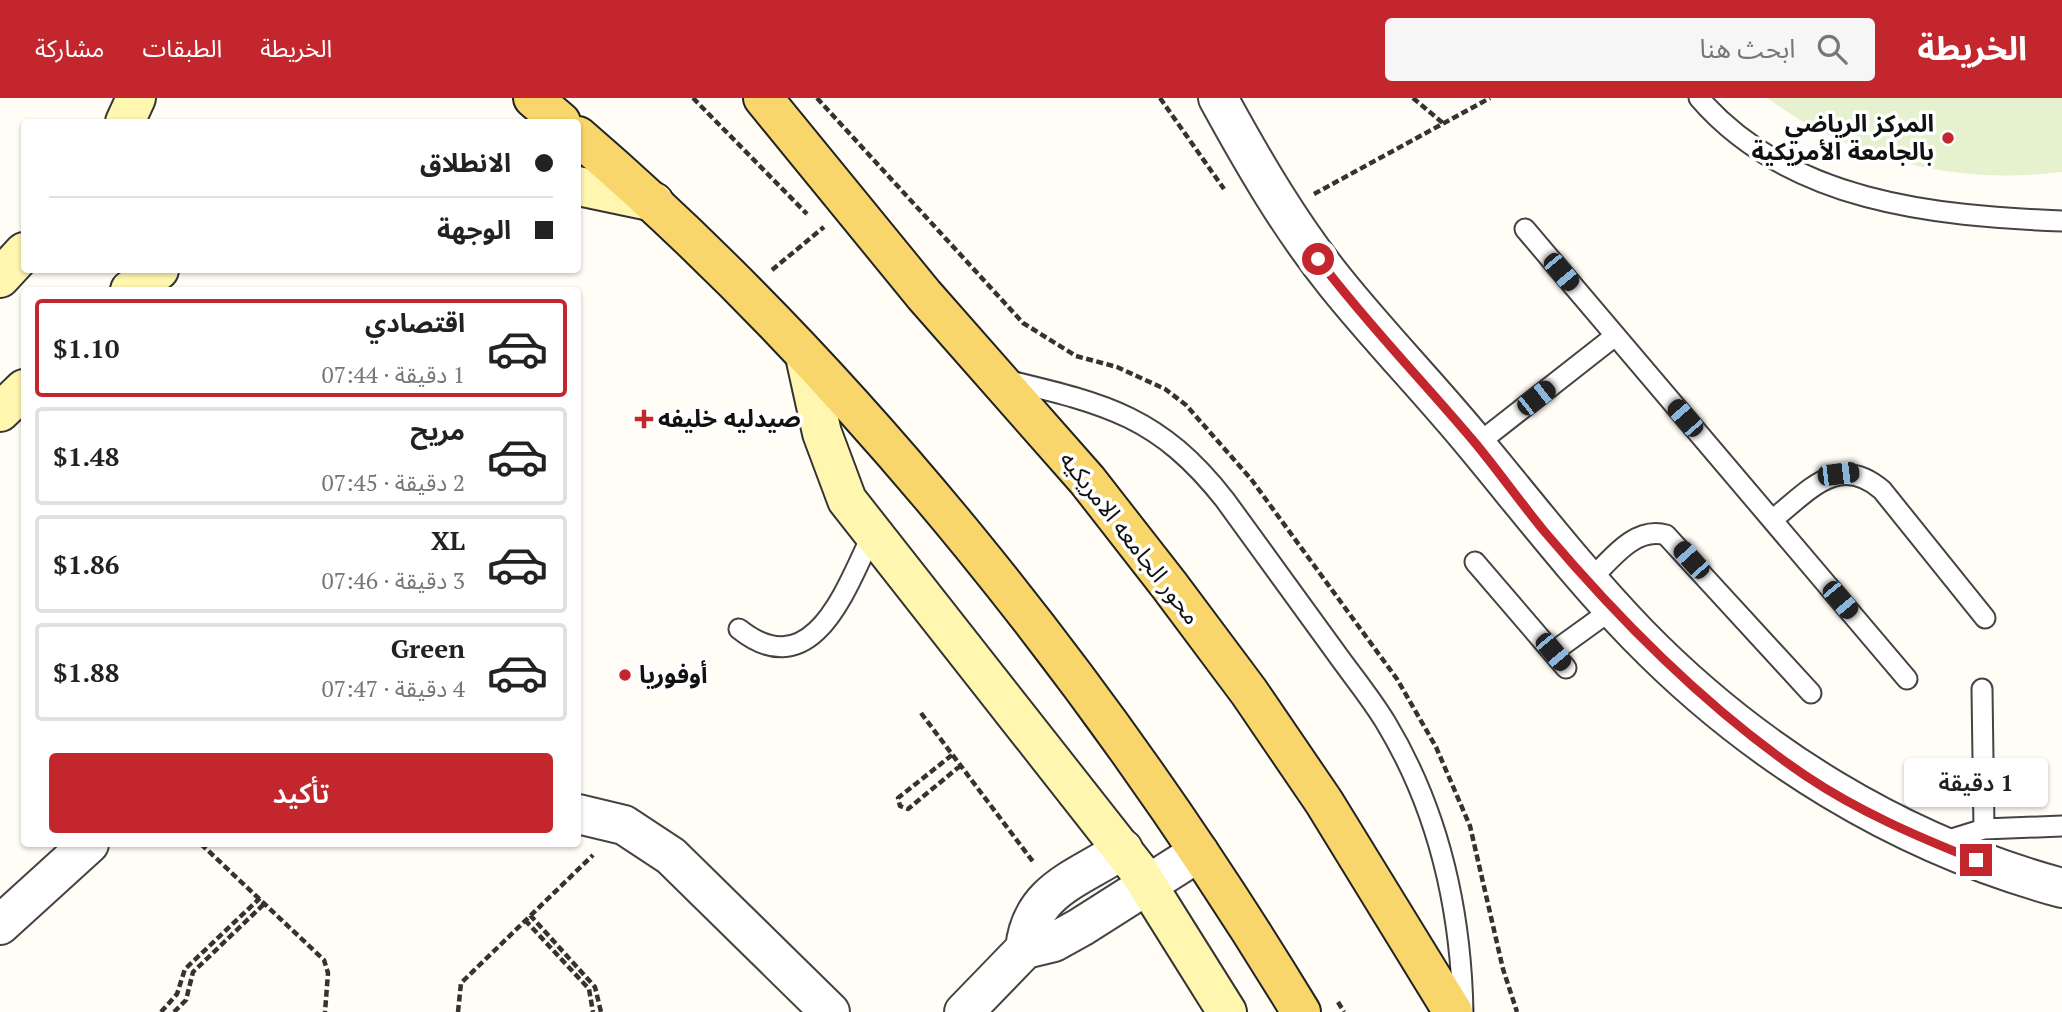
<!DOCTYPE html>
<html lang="ar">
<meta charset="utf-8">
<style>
body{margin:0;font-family:"PT Serif","Noto Sans Arabic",serif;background:#f6f6f6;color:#222;direction:rtl;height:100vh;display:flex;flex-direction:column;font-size:26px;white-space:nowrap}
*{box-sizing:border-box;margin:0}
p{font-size:23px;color:#767676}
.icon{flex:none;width:38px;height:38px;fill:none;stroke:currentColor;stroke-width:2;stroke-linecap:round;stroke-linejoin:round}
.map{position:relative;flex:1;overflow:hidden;direction:ltr}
.sheet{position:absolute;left:21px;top:189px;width:560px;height:560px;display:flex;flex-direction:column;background:#fff;border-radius:7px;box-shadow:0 2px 5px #0004;direction:rtl}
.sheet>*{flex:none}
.hud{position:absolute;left:21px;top:21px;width:560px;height:154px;border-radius:7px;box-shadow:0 2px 5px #0004;direction:rtl;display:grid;align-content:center;height:154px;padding:0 28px;background:#fff}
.end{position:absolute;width:32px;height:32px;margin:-16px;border:9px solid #c4262e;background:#fff;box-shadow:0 0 0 4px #fff}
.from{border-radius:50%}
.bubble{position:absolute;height:49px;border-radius:7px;background:#fff;box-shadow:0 2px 5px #0004;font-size:23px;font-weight:600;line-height:49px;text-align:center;direction:rtl}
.car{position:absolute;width:21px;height:42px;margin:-21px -10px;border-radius:9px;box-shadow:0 0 5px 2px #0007;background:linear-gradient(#222 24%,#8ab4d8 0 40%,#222 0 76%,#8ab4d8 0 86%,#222 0)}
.hud b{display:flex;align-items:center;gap:24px;height:66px;font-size:26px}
.hud b+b{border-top:2px solid #e0e0e0}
.hud i{width:18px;height:18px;background:#222}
ul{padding:12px 0 0;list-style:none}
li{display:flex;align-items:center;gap:21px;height:98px;margin:0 14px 10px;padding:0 14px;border:4px solid #e0e0e0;border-radius:7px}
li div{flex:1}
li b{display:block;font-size:26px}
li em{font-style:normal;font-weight:600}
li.active{border-color:#c4262e}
li>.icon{width:63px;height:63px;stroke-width:1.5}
.action{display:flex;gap:14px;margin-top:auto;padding:14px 28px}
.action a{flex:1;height:80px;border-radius:7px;background:#c4262e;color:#fff;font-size:28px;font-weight:600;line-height:80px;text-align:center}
header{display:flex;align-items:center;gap:42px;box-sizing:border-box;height:98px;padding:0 35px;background:#c4262e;color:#fff}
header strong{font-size:33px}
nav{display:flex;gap:38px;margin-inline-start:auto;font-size:24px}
.search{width:490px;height:63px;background:#f6f6f6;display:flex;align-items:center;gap:18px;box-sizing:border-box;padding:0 24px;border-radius:7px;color:#767676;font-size:26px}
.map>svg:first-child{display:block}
.pitch{fill:#e6f2cf}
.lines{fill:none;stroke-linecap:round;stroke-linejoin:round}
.lane-casing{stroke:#444;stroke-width:23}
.street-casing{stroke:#444;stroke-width:42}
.secondary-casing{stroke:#333;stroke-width:42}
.primary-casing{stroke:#222;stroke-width:42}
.path{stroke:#333;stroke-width:4.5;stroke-dasharray:7 3.5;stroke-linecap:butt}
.lane{stroke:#fff;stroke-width:19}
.street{stroke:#fff;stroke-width:38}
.secondary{stroke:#fff6b0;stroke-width:38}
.primary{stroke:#f9d66b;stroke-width:38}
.route{stroke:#c4262e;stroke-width:9}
.poi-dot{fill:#c4262e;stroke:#fff;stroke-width:2.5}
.labels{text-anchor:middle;stroke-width:7;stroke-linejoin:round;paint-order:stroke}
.poi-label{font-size:24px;font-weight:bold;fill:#111;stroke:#fff;text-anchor:start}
.street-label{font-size:24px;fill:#111;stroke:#fff}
</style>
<header>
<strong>الخريطة</strong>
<div class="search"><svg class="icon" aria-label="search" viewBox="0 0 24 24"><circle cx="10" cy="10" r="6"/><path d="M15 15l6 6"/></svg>ابحث هنا</div>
<nav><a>الخريطة</a><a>الطبقات</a><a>مشاركة</a></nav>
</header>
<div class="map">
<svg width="2062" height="914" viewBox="0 0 2062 914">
<rect width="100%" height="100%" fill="#fffdf5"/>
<path class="pitch" d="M1767,0H2062V74C1956,87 1854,63 1767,0Z"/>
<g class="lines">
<g class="lane-casing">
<path id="lane" d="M1699,0C1789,104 1934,118 2062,123
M1525,131L1907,581
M1006,282C1106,306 1159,318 1225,402C1261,452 1298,502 1334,552C1351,576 1371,600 1386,625C1439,713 1461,814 1463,914
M1476,347L1615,238
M1772,422C1808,394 1838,354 1882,392L1985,520
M1475,464L1566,570
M1589,483C1610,463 1634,428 1666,437L1811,595
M739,531C813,590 847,488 872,437
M1553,554L1614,510
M1982,591L1984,731
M1939,745L1984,731L2062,728"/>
</g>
<g class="street-casing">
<path id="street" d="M1218,0C1253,64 1290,128 1336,185C1381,241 1431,292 1476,347C1529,411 1580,477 1638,537C1755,657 1900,746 2062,790
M578,716L624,727L671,758L830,914
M0,827L89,746
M1025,851C1031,791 1079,781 1123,751
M964,914L1025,851L1054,844L1081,829L1199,754"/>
</g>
<g class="secondary-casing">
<path id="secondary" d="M125,24L136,0
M578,88L654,104
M0,180L24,154
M130,192L159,172
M805,258L822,335L847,402L1138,772L1227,914
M0,314L24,291"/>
</g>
<g class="primary-casing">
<path id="primary" d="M533,0L561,24
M763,0L924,197L1087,382L1169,487L1249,594L1324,704L1453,914
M578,38C859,280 1109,598 1301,914"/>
</g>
<path class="path" d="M693,0L807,116
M817,0L1023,225L1076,258L1117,269L1165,291L1186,307L1251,381L1397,581L1436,649L1470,728L1503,871L1517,914
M1160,0L1224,91
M1413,0L1444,26
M1314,96L1490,0
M772,172L824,129
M921,615L1034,765
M952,657L898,700L900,708L908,711L960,668
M201,746L324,862L328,875L325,914
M530,817L595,889L601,914
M525,822L589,891L593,914
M1338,904L1344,914
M161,914L177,896L185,871L260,800
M174,914L186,902L193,874L265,805
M458,914L461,885L593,757"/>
<use href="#lane" class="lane"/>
<use href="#street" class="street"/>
<use href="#secondary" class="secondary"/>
<use href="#primary" class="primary"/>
</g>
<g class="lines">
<path class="route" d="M1318,161C1367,226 1424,284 1476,346C1499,374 1521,405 1544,433C1621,524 1707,611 1806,678C1858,713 1918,739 1976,762"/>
</g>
<g class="poi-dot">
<circle cx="1948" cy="40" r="7"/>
<path d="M640.5 310.5h7v7h7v7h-7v7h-7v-7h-7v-7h7z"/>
<circle cx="625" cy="577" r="7"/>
</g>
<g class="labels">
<g class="poi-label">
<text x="1934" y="34" text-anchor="end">المركز الرياضي<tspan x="1934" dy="28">بالجامعة الأمريكية</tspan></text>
<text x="658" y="329">صيدليه خليفه</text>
<text x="639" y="585">أوفوريا</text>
</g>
<g class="street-label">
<text transform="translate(1130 440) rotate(52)" y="8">محور الجامعه الامريكيه</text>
</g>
</g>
</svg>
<i class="end from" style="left:1318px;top:161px"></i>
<i class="end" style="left:1976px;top:762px"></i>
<div class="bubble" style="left:1904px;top:660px;width:144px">1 دقيقة</div>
<i class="car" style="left:1561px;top:174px;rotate:140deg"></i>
<i class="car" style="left:1536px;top:300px;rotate:52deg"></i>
<i class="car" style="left:1685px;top:320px;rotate:319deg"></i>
<i class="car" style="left:1838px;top:376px;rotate:83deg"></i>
<i class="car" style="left:1691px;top:462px;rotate:318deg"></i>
<i class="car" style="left:1840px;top:502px;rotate:140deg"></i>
<i class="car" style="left:1553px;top:554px;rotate:140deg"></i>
<div class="hud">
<b><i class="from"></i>الانطلاق</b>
<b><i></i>الوجهة</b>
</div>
<section class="sheet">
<ul>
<li class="active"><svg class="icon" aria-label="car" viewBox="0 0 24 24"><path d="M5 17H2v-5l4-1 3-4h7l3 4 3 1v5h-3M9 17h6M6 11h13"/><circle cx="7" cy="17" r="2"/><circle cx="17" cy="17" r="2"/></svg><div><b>اقتصادي</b><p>1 دقيقة · 07:44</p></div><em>$1.10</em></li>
<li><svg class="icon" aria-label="car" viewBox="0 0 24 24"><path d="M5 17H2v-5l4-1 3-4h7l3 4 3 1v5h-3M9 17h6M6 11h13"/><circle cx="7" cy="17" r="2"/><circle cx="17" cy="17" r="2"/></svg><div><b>مريح</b><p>2 دقيقة · 07:45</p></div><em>$1.48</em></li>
<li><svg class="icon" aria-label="car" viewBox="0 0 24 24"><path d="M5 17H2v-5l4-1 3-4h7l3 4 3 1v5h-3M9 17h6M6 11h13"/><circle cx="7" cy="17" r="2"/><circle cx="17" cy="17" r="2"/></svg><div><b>XL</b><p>3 دقيقة · 07:46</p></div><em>$1.86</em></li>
<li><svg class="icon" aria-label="car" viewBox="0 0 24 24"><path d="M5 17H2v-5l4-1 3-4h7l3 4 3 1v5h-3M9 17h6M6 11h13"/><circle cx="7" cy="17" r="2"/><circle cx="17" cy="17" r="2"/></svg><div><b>Green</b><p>4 دقيقة · 07:47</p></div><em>$1.88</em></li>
</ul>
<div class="action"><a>تأكيد</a></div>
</section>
</div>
